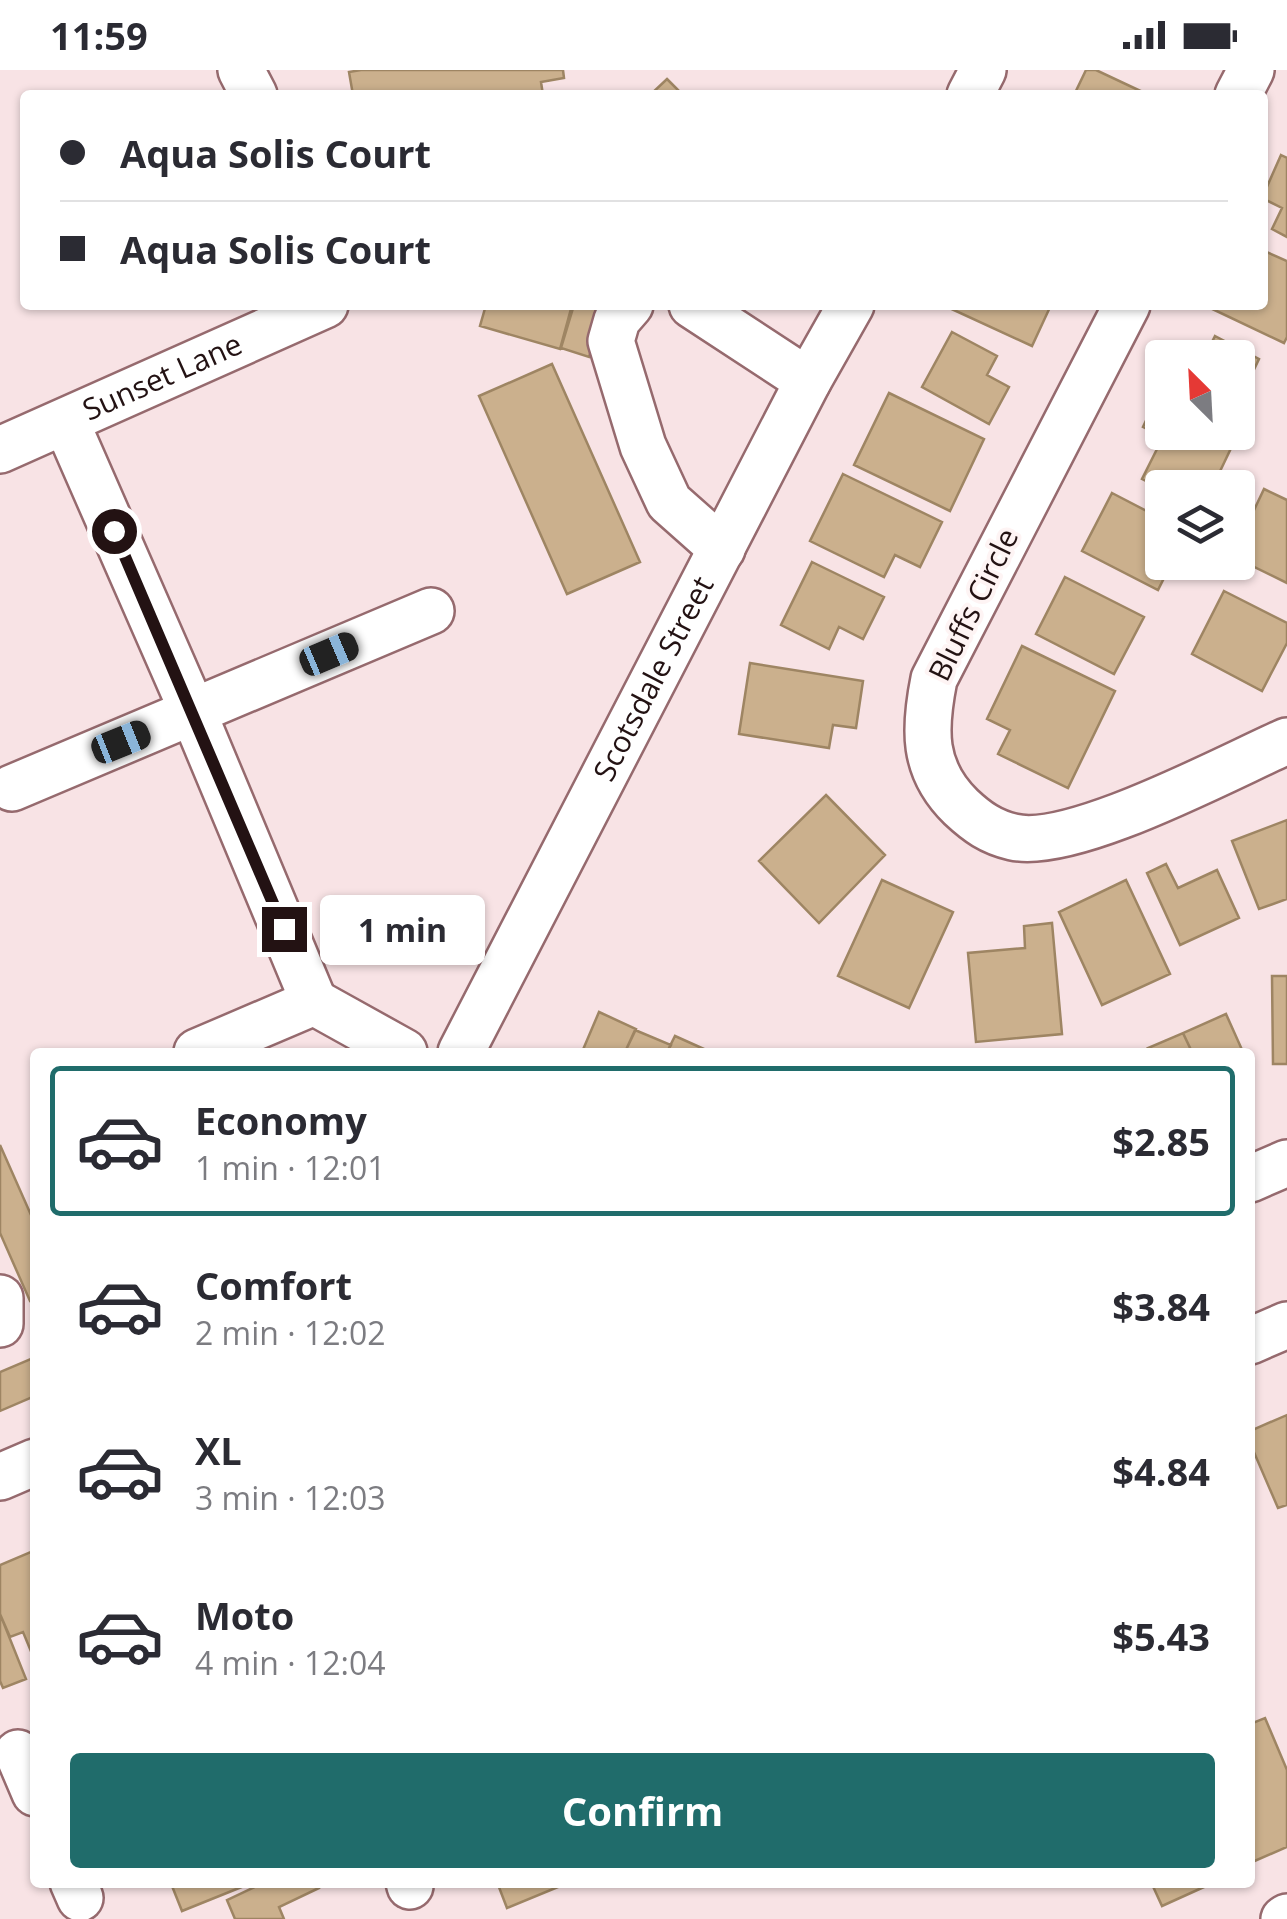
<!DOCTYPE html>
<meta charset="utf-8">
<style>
body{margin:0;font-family:"Open Sans",sans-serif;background:#f7f7f7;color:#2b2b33;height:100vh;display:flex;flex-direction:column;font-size:38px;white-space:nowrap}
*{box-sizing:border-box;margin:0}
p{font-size:32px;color:#7c7c81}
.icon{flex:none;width:55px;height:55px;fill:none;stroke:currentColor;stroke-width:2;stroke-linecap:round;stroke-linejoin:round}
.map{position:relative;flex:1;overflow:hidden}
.drawer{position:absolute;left:30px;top:978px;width:1225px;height:840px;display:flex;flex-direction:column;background:#fff;border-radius:10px;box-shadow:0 2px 8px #0004}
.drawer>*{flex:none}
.guide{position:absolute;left:20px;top:20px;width:1248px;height:220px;border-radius:10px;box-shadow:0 2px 8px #0004;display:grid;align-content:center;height:220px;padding:0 40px;background:#fff}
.needle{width:65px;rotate:336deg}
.tools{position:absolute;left:1145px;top:270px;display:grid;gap:20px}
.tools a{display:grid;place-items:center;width:110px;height:110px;border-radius:10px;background:#fff;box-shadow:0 2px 8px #0004;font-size:50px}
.end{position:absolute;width:45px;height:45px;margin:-22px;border:12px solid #231213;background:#fff;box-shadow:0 0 0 5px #fff}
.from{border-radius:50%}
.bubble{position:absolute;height:70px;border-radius:10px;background:#fff;box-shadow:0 2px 8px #0004;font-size:32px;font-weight:700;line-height:70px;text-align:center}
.car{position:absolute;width:30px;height:60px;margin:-30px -15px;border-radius:12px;box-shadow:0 0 8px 2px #0007;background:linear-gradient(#222 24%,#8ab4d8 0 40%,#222 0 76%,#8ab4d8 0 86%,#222 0)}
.guide b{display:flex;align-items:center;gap:35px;height:95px;font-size:38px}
.guide b+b{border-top:2px solid #e1e1e2}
.guide i{width:25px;height:25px;background:#2b2b33}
ul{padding:18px 0 0;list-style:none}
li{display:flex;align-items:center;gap:30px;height:150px;margin:0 20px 15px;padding:0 20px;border:5px solid transparent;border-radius:10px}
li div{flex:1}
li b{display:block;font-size:38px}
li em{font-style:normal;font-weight:700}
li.selected{border-color:#206c6b}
li>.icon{width:90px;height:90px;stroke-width:1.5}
.primary-button{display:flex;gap:20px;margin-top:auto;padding:20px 40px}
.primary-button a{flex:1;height:115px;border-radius:10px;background:#206c6b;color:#fff;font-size:40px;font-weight:700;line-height:115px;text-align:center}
.status{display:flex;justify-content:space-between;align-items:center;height:70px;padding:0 50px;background:#fff;direction:ltr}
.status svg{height:28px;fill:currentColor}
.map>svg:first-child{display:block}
.building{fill:#cbb08d;stroke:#9e8563;stroke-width:2.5}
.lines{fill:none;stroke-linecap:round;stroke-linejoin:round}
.minor-casing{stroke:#966a6e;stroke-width:50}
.minor{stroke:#fff;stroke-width:45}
.route{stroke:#231213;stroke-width:12}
.labels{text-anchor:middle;stroke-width:8;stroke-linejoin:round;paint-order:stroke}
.street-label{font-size:30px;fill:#231213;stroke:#fef4f4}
</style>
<div class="status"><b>11:59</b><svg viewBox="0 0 49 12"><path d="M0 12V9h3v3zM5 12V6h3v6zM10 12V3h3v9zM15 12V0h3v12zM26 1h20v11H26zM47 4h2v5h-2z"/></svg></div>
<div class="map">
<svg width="1287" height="1849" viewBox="0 0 1287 1849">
<rect width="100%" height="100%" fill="#f8e3e5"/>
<path class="building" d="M361,0H563L564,8L541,12L543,25H353L349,2Z
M1086,0H1096L1149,25H1074Z
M667,9L683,25H650Z
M1281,85L1287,88V167L1272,159L1282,138L1262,128Z
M1262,180L1287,191V267L1284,273L1204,235H1262Z
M486,235H572L560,279L480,256Z
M574,235H605L589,287L561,278Z
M943,235H1051L1032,276Z
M952,262L997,286L987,305L1009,317L989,354L922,317Z
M1215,266L1259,289L1238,333V288H1177L1183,274L1205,286Z
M552,294L640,492L567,524L479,326Z
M889,323L984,369L950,441L854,395Z
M1153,336L1162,340V362H1208L1233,374L1212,418L1162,419L1142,409L1163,367L1143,357Z
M843,404L942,452L920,497L895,485L884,507L810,471Z
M1264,419L1287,430V513L1238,489V474Z
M1112,423L1162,449V492H1172L1158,520L1082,481Z
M812,492L884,527L863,569L839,557L829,579L781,555Z
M1065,507L1144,547L1114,604L1036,564Z
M1224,521L1287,553V573L1262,621L1192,584Z
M1022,576L1115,621L1068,718L998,684L1010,660L987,649Z
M750,593L863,611L856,658L833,655L829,678L739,664Z
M826,725L885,785L819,853L759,791Z
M1287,750V829L1259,839L1232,771Z
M1166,794L1178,818L1217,800L1239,848L1180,875L1147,803Z
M882,810L953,842L909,938L838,906Z
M1126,810L1170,904L1102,935L1059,842Z
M1052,853L1062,964L976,972L968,883L1025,878L1024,856Z
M1272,906H1287V994H1273Z
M599,942L636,959L625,982H582Z
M1226,944L1243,982H1192L1183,963Z
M635,960L671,975L667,982H625Z
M1183,963L1192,982H1151L1148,978Z
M675,966L704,979L703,982H667Z
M0,1075L35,1154V1229L30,1231L0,1163Z
M33,1288L35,1326L0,1341V1302Z
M1287,1345V1435L1278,1438L1250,1373V1361Z
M33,1481L35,1485V1591L23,1562L10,1567L0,1544V1495Z
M0,1544L26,1609L3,1618L0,1611Z
M1265,1648L1287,1700V1777L1250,1793V1654Z
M179,1812H254L182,1841L172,1816Z
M265,1812H317L319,1818L279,1837L284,1849H235L227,1830Z
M497,1812H570L507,1838Z
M1151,1812H1215L1162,1836Z"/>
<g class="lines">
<g class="minor-casing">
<g id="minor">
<path d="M241,0L254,25"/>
<path d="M970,25L983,0"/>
<path d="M1238,25L1251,0"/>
<path d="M630,235L617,250L611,271L643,376L669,432L722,479"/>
<path d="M692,235L808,311"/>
<path d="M1127,235L934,609C924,659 922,699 961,737C977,752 991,762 1013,767C1072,781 1228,697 1287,671"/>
<path d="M66,352L193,642L314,932"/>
<path id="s1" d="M0,380L325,235"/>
<path d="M12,718L431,541"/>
<path d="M314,932L404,982"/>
<path d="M197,982L314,932"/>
<path id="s2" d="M461,982L808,311L851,235"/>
<path d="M1250,1109L1287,1093"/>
<path d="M0,1228V1254"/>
<path d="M1250,1271L1287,1255"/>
<path d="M0,1407L35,1392"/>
<path d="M18,1683L35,1723"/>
<path d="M73,1812L80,1828"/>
<path d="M409,1812L410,1816"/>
<path d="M1284,1849L1287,1847"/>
</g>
</g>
<use href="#minor" class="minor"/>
</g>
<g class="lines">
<path class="route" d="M114,461L284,859"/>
</g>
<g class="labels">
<g class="street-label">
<text dy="10" stroke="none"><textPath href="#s1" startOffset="178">Sunset Lane</textPath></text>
<text transform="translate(974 535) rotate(-64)" y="10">Bluffs Circle</text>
<text dy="10" stroke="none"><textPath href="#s2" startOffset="420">Scotsdale Street</textPath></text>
</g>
</g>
</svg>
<div class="tools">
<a><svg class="needle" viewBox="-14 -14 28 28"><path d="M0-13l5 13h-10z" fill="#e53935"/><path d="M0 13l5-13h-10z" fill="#7c7c81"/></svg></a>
<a><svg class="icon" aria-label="layers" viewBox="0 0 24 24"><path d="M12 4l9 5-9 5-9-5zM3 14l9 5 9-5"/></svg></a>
</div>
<i class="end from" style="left:114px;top:461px"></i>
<i class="end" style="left:284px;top:859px"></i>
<div class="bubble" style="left:320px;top:825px;width:165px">1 min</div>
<i class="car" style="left:329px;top:584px;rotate:67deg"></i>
<i class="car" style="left:121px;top:672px;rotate:68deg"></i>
<div class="guide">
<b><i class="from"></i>Aqua Solis Court</b>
<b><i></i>Aqua Solis Court</b>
</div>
<section class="drawer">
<ul>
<li class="selected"><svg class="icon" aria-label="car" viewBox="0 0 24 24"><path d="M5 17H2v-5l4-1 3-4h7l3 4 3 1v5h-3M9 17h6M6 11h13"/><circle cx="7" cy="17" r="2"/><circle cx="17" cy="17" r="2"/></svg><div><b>Economy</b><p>1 min · 12:01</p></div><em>$2.85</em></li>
<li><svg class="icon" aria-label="car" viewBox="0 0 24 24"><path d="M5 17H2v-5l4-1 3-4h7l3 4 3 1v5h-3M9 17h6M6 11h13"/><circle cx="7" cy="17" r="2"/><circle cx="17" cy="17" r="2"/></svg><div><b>Comfort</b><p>2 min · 12:02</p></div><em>$3.84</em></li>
<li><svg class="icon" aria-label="car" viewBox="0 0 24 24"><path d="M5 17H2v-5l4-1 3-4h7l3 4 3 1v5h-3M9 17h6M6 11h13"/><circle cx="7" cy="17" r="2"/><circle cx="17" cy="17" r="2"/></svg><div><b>XL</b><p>3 min · 12:03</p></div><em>$4.84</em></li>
<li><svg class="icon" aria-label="car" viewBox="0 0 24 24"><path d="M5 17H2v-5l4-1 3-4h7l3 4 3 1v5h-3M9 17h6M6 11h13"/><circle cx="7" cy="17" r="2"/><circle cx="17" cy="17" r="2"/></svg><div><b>Moto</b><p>4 min · 12:04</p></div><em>$5.43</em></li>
</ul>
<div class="primary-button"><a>Confirm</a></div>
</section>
</div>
